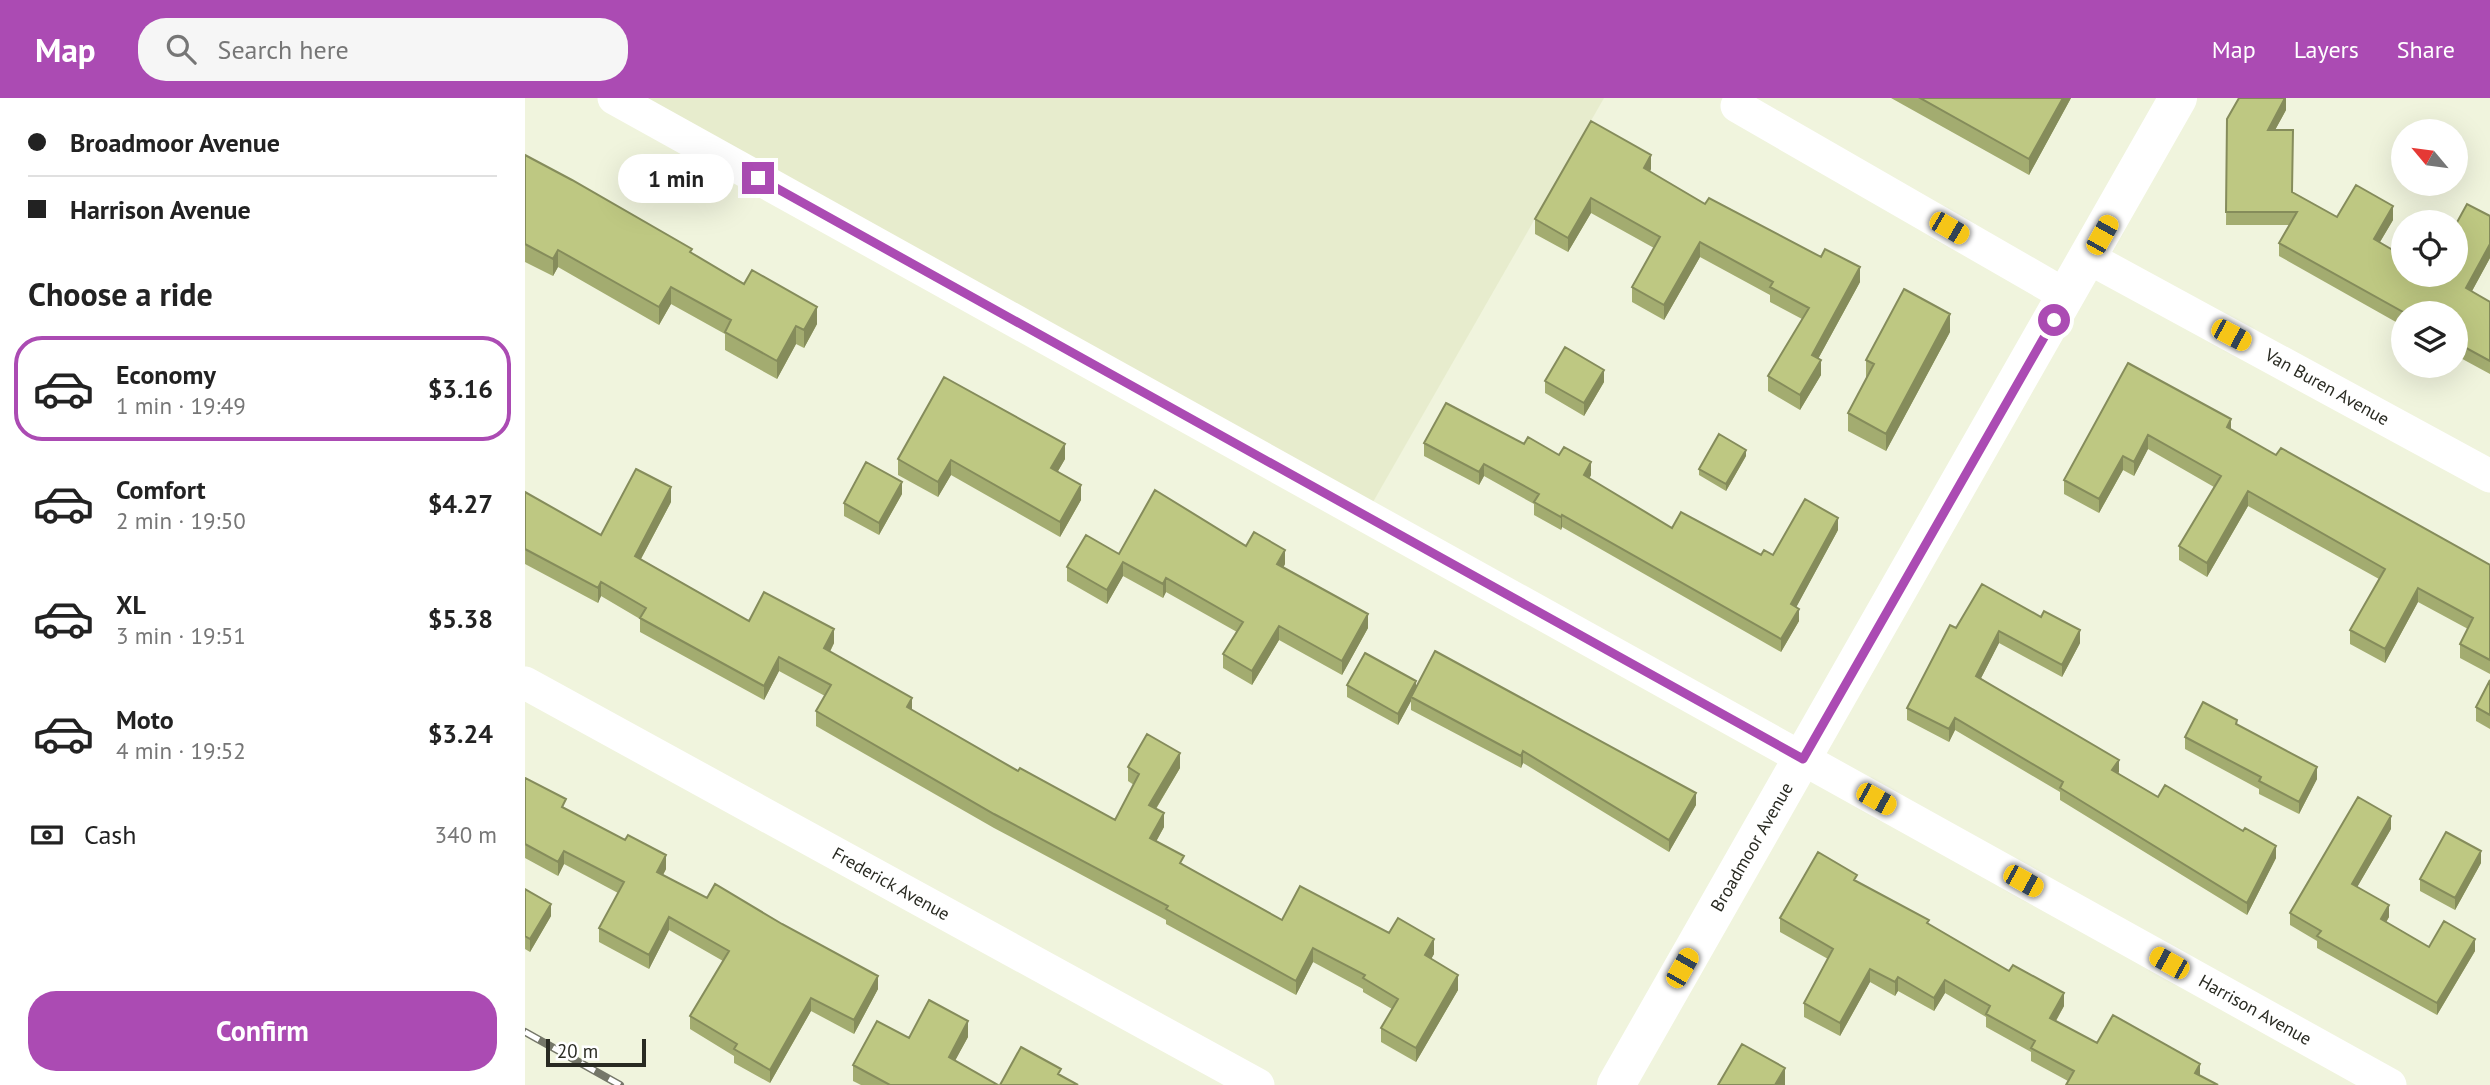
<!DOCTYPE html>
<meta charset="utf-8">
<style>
body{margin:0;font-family:"PT Sans",sans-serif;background:#f6f6f6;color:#222;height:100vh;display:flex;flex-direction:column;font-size:26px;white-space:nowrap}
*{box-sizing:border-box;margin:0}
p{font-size:23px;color:#767676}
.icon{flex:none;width:38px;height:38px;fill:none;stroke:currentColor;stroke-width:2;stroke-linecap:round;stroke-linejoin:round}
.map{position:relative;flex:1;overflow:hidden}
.details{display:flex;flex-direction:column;background:#fff;width:525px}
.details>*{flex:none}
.hud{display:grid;align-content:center;height:154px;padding:0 28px;background:#fff}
.needle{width:46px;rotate:299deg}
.controls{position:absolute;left:1866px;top:21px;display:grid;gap:14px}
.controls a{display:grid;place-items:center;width:77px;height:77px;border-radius:50%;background:#fff;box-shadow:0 7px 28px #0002;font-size:35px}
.scale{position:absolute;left:21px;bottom:18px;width:100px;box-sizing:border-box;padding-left:7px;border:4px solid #292a22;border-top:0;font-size:19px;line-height:24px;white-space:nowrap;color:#292a22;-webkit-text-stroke:5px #fff;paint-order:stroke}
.end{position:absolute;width:32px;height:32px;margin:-16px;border:9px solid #ab4bb3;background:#fff;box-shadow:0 0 0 4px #fff}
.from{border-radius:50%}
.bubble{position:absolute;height:49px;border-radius:24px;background:#fff;box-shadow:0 7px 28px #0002;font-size:23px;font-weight:600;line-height:49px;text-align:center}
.car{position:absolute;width:21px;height:42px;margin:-21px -10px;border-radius:9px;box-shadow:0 0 5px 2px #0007;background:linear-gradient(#f5c518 24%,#345 0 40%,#f5c518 0 76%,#345 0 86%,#f5c518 0)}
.hud b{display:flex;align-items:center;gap:24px;height:66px;font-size:26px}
.hud b+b{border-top:2px solid #e0e0e0}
.hud i{width:18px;height:18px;background:#222}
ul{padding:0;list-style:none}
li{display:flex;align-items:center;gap:21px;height:105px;margin:0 14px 10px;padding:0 14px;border:4px solid transparent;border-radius:28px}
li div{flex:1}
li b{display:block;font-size:26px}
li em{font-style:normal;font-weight:600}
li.on{border-color:#ab4bb3}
li>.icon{width:63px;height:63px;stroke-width:1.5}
h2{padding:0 28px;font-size:32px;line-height:84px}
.pay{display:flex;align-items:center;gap:18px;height:77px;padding:0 28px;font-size:26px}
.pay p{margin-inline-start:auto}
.cta{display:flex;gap:14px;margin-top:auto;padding:14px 28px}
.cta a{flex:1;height:80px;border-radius:28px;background:#ab4bb3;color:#fff;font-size:28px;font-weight:600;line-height:80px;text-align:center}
header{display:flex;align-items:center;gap:42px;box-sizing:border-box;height:98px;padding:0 35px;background:#ab4bb3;color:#fff}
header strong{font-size:33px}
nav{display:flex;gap:38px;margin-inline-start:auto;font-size:24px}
.search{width:490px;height:63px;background:#f6f6f6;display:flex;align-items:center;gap:18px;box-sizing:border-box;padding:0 24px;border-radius:28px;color:#767676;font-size:26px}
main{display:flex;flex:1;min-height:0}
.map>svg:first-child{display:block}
.built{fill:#e7eccd}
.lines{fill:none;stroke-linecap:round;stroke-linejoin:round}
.street{stroke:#fff;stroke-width:33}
.secondary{stroke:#fff;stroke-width:38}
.rail-casing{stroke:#757769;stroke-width:8}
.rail{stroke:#fff;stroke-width:5;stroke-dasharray:16;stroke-linecap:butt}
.wall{fill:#a3ac70}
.shaded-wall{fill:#858c5b}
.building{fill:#bec882;stroke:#858c5b;stroke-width:2}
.route{stroke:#ab4bb3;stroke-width:9}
.labels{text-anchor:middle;stroke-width:5;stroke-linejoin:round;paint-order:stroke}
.street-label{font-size:18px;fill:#292a22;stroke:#fff}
</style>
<header>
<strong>Map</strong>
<div class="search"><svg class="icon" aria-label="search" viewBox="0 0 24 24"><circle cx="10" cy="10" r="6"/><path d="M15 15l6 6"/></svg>Search here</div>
<nav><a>Map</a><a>Layers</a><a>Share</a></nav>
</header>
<main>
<section class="details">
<div class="hud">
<b><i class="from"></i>Broadmoor Avenue</b>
<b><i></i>Harrison Avenue</b>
</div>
<h2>Choose a ride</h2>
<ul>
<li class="on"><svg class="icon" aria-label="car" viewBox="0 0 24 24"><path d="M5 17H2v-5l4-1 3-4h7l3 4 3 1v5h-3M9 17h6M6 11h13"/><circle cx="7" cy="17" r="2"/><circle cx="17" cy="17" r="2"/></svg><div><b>Economy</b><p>1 min · 19:49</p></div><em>$3.16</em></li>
<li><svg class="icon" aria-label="car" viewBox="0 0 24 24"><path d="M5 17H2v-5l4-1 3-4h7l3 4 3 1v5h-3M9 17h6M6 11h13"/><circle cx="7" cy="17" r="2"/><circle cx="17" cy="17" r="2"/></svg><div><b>Comfort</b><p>2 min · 19:50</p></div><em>$4.27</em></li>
<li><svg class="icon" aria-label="car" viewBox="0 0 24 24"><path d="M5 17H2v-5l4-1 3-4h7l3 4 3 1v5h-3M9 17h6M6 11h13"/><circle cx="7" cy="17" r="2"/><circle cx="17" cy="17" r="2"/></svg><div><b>XL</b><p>3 min · 19:51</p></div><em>$5.38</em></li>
<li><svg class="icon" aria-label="car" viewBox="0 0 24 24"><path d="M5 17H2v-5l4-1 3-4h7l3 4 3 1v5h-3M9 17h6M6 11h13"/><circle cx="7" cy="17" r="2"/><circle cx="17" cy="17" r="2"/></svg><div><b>Moto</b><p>4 min · 19:52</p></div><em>$3.24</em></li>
</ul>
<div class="pay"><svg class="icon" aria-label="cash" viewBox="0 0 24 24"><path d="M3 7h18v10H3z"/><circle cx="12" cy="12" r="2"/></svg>Cash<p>340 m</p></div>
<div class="cta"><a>Confirm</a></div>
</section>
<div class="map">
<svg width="1965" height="987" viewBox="0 0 1965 987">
<rect width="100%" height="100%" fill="#f0f4dd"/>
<path class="built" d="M89,0H1079L840,418Z"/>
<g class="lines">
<path class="street" d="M89,0L1865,987
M1212,8L1542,198
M1564,160L1965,378
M0,585L733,987"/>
<path class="secondary" d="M1091,987L1653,0"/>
<g class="rail-casing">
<path id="rail" d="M0,934L95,987"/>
</g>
<use href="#rail" class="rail"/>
</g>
<path class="wall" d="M1366,0H1546L1504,77Z
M1761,0V12L1750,32L1767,94L1812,119L1868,122L1855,144L1878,177H1930L1965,118V160L1947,193L1965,204V276L1930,257V215H1878V228L1754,158V145L1764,127H1701L1702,21Z
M0,57L167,156L292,226L279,250L271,246L252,281L200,252V236L146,206L134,227L33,169L28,178L0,164Z
M1126,71L1125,74L1180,106L1335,184L1293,261L1296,277L1275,312L1243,293V278L1277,221L1245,204V197L1175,159L1139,222L1107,204V189L1129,150L1066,115L1043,154L1010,136V121Z
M1425,234L1361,353L1323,333V315L1342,280H1341V262Z
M1603,265L1706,331L1751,357L1965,467V576L1935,560V546L1943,531L1893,504L1860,565L1825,546V532L1854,481L1723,408L1682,479L1654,462V448L1689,389L1623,351L1609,378L1598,372L1574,415L1539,396V382Z
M1020,283L1079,284L1059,318L1020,295Z
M899,345L999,346L1066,377L1064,381L1147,430L1236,457H1248L1313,432L1271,509L1274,523L1256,554L1037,429L1036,432L1009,417V406L959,378L954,387L899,358Z
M1221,358L1201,393L1174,377V371Z
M373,361H540L533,373L556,402L535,439L426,377L413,399L373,377Z
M0,394L76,437L146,404L116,461L224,523L309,545L305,554L387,612L493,673L590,722L609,687L603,683V669L655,670L631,711L639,729L631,743L659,767L757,822L864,835L909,856L906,861L933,892L891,964L856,944V930L867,911L838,894V891L788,864L771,897L641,826V822L469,730L291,628V613L300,598L254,573L239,602L115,534V521L76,498L73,505L0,466Z
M377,396L354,437L319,418V405Z
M721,448L760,466L758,470L843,530L817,577L754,542L727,587L698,570V556L712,534L641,494L638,500L598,478L582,506L542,483V469L594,456Z
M1457,486L1555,545L1537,579L1474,545L1456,580L1594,674L1593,675L1633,699L1751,760L1722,817L1535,702V694L1430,632L1424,644L1382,622V610L1431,530Z
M1965,582V631L1951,623V609Z
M822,587L891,590L1171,707L1144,754L998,665L996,670L886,612V603L873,627L822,599Z
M1712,627L1792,681L1774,716L1734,696V691L1660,651V639Z
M0,680L41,711L141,771L138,777L353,891L329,936L286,913L245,985L209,965V958L165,931V918L198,863L144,832L124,871L74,844V830L93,795L39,766L33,778L0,760Z
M1866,731L1832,789L1864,819L1861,824L1904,849L1950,853L1912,917L1792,850V843L1765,827V815Z
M1956,765L1930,812L1895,793V781Z
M1332,783L1404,826L1539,908L1531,923L1572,945L1675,966L1543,983L1506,963V954L1461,929V919L1420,895L1409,913L1373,893L1370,898L1345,884L1315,938L1279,919V905L1303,861L1255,834V820Z
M0,791L26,818L5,854L0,851Z
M443,939L430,962L473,987H336L328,983V967L384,940Z"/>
<path class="shaded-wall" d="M1538,0H1546L1504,77V61Z
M1760,0H1761V12L1743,45V32Z
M1126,57V71L1119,85V70Z
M1066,100V115L1043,154V140Z
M1868,108V122L1849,154V141Z
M1175,144V159L1139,222V207Z
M1965,146V160L1941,204V190Z
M33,152V169L28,178V161Z
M1335,169V184L1287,272V257Z
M146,189V206L134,227V209Z
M292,209V226L279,250V232Z
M1425,216V234L1361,353V336Z
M271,228V246L252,281V263Z
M1296,262V277L1275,312V297Z
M1079,272V284L1059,318V305Z
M1706,321V335L1702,329Z
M1623,337V351L1609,378V364Z
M540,346V361L526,385V370Z
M1221,352V358L1201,393V386Z
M1598,358V372L1574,415V401Z
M426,362V377L413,399V384Z
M1066,364V377L1059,390V377Z
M959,366V378L954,387V374Z
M377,384V396L354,437V425Z
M556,387V402L535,439V424Z
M146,389V404L110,472V458Z
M1723,393V408L1682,479V465Z
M1037,417V429L1036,432V419Z
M1313,420V432L1266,519V506Z
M760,452V466L752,480V466Z
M598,464V478L582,506V492Z
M641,480V494L638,500V486Z
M76,484V498L73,505V490Z
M1893,490V504L1860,565V551Z
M1274,511V523L1256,554V541Z
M843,516V530L817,577V563Z
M754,528V542L727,587V573Z
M309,531V545L299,565V550Z
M1555,532V545L1537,579V567Z
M1474,533V545L1451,590V578Z
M254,559V573L239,602V588Z
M891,583V594L886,599V603L873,627V616Z
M387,600V615L382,609Z
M1430,620V632L1424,644V631Z
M998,653V665L996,670V658Z
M655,655V670L624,722V707Z
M1594,662V674L1587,684V672Z
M1792,669V681L1774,716V704Z
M1171,695V707L1144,754V742Z
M639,715V729L625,755V740Z
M1866,718V731L1827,798V786Z
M1751,748V760L1722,817V805Z
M39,753V766L33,778V764Z
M1956,753V765L1930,812V800Z
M141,757V771L132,788V774Z
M26,806V818L5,854V841Z
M1864,807V819L1856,833V821Z
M144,819V832L124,871V857Z
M909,841V856L900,872V857Z
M1950,841V853L1912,917V905Z
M788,850V864L771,897V883Z
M1345,871V884L1315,938V925Z
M933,877V892L891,964V950Z
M353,878V891L329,936V922Z
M1373,879V893L1370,898V884Z
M1420,882V895L1409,913V900Z
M1539,895V908L1525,933V920Z
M286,900V913L245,985V972Z
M443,923V939L424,974V959Z
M1675,966V979L1670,975Z
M1260,970V987H1250Z"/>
<path class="building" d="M1395,0H1538L1504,61Z
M1714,0H1760L1743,32H1768L1767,94L1812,119L1831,87L1868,108L1849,141L1878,158V177H1930V128L1942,106L1965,118V146L1941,190L1965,204V263L1930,244V215H1880L1754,145L1772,114H1701L1702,21Z
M1066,23L1126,57L1119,70L1180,106L1184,100L1296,159L1300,151L1335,169L1287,257L1296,262L1275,297L1243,278L1284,210L1245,189L1248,184L1175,144L1139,207L1107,189L1135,139L1066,100L1043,140L1010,121Z
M0,57L47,82L167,151L165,154L219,186L227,172L292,209L279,232L271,228L252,263L200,234L206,222L146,189L134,209L33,152L28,161L0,146Z
M1379,191L1425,216L1361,336L1323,315L1349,266L1341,262Z
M1040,249L1079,272L1059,305L1020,283Z
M1603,265L1706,321L1702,329L1751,357L1756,350L1965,467V562L1935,546L1948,520L1893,490L1860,551L1825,532L1860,471L1723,393L1682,465L1654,448L1696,378L1623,337L1609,364L1598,358L1574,401L1539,382Z
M419,279L540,346L526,370L556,387L535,424L426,362L413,384L373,361Z
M921,305L999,346L1003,339L1034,357L1039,349L1066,364L1059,377L1147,430L1156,414L1236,457L1239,452L1248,457L1280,401L1313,420L1266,506L1274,511L1256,541L1037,417L1036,419L1009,404L1014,396L959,366L954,374L899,345Z
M1194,336L1221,352L1201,386L1174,371Z
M341,364L377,384L354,425L319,405Z
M111,371L146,389L110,458L224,523L239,494L309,531L299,550L387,600L382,609L493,673L495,670L590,722L614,676L603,669L622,636L655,655L624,707L639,715L625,740L659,758L655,765L757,822L775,788L864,835L873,820L909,841L900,857L933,877L891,950L856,930L873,901L838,880L840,877L788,850L771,883L641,811L643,808L469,716L291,613L306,587L254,559L239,588L115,520L121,510L76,484L73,490L0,451V394L76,437Z
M630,392L721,448L729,434L760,452L752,466L843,516L817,563L754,528L727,573L698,556L718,524L641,480L638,486L598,464L582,492L542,469L561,437L594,456Z
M1457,486L1516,519L1519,513L1555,532L1537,567L1474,533L1451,578L1594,662L1587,672L1633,699L1640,687L1718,733L1720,730L1751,748L1722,805L1535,690L1538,684L1430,620L1424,631L1382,610L1425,527L1431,530Z
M910,553L1171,695L1144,742L998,653L996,658L886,599Z
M840,555L891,583L873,616L822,587Z
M1965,582V617L1951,609Z
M1678,604L1712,622L1711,626L1792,669L1774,704L1734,683L1736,679L1660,639Z
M0,680L41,701L37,709L100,742L103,737L141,757L132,774L182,800L190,786L257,826L353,878L329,922L286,900L245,972L209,951L212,946L165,918L204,853L144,819L124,857L74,830L99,784L39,753L33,764L0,746Z
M1833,699L1866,718L1827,786L1864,807L1856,821L1904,849L1919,823L1950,841L1912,905L1792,838L1796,833L1765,815Z
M1921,734L1956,753L1930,800L1895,781Z
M1293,754L1332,777L1329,782L1404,822L1402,825L1484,873L1488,867L1539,895L1525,920L1572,945L1588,917L1675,966L1670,975L1693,987H1541L1549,973L1506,950L1510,943L1461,916L1465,908L1420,882L1409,900L1373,879L1370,884L1345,871L1315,925L1279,905L1308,851L1255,820Z
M0,791L26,806L5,841L0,838Z
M404,902L443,923L424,959L473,987H365L328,967L352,923L384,940Z
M1217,946L1260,970L1250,987H1193Z
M496,949L536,971L533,976L553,987H475Z"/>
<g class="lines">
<path class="route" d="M233,80L1278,661L1529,222"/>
</g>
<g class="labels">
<g class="street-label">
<text transform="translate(1802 289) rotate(29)" y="6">Van Buren Avenue</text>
<text transform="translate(1227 749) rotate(-60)" y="6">Broadmoor Avenue</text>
<text transform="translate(366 786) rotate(29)" y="6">Frederick Avenue</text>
<text transform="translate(1730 912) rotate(29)" y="6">Harrison Avenue</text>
</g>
</g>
</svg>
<div class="controls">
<a><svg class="needle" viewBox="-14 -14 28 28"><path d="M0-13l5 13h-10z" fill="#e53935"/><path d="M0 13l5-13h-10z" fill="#767676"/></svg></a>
<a><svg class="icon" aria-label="locate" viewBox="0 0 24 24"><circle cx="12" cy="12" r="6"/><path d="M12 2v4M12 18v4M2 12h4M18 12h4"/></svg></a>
<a><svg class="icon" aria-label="layers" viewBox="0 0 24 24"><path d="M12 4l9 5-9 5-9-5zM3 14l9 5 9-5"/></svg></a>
</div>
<div class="scale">20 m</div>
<i class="end from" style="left:1529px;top:222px"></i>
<i class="end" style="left:233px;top:80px"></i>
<div class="bubble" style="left:93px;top:56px;width:116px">1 min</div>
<i class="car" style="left:1424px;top:130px;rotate:120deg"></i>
<i class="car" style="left:1577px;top:137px;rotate:29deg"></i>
<i class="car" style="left:1706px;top:237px;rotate:118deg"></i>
<i class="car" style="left:1351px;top:701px;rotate:119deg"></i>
<i class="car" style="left:1498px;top:783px;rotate:119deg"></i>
<i class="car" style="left:1644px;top:865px;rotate:299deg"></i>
<i class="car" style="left:1157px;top:870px;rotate:30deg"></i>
</div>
</main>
